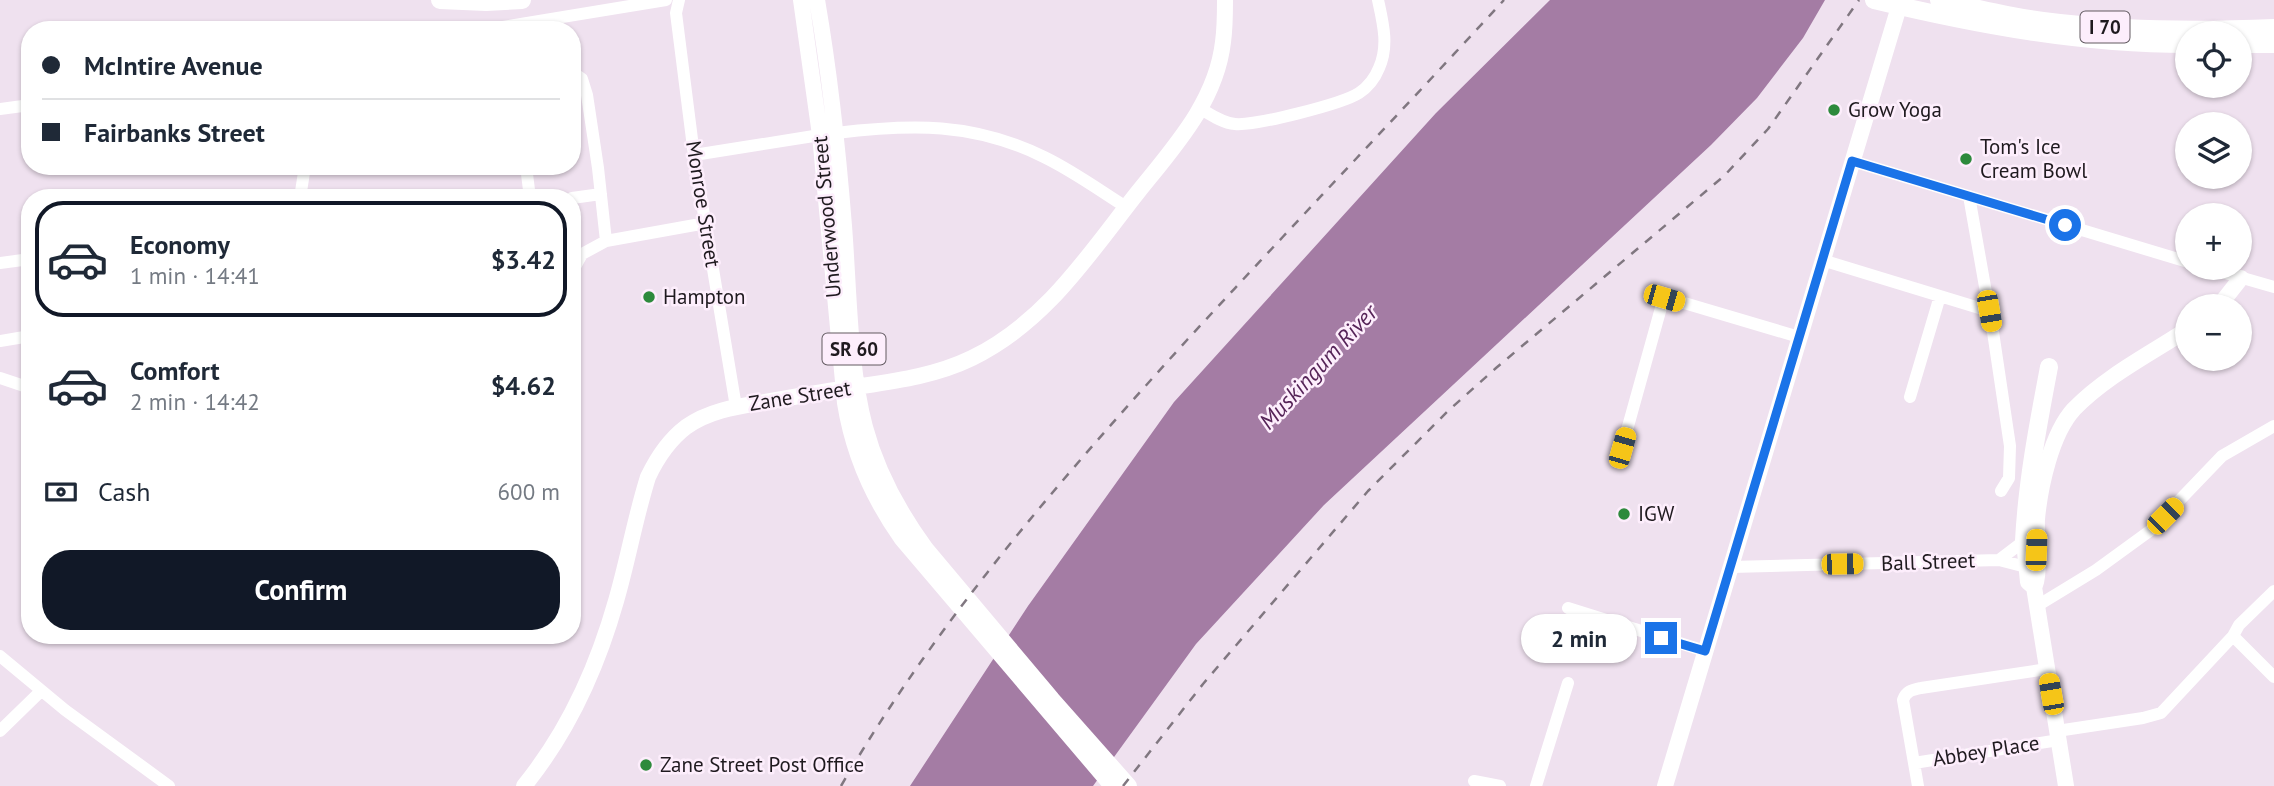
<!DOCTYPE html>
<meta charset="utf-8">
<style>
body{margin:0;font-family:"PT Sans",sans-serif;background:#f6f6f7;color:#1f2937;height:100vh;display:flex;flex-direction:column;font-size:26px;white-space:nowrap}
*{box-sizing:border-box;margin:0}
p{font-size:23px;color:#747a83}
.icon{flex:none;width:38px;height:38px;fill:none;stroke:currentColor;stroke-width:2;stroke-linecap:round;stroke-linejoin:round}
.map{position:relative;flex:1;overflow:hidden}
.drawer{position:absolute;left:21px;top:189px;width:560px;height:455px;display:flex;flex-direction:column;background:#fff;border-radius:28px;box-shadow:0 2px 5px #0004}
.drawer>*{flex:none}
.hud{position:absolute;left:21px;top:21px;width:560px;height:154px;border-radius:28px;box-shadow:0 2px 5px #0004;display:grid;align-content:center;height:154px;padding:0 21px;background:#fff}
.fabs{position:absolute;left:2175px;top:21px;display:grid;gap:14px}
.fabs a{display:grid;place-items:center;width:77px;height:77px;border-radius:50%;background:#fff;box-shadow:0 2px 5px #0004;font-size:35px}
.end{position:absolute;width:32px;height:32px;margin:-16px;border:9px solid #1a73e8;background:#fff;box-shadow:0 0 0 4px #fff}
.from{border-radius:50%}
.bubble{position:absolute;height:49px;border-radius:24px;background:#fff;box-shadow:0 2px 5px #0004;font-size:23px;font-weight:700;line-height:49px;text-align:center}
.car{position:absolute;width:21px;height:42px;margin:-21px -10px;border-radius:9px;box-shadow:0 0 5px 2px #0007;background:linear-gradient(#f5c518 24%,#345 0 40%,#f5c518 0 76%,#345 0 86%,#f5c518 0)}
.hud b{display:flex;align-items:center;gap:24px;height:66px;font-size:26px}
.hud b+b{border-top:2px solid #e0e1e3}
.hud i{width:18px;height:18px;background:#1f2937}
ul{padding:12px 0 0;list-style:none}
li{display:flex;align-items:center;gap:21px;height:116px;margin:0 14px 10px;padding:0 7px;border:4px solid transparent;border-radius:28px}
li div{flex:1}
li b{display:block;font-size:26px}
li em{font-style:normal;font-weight:700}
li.on{border-color:#111827}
li>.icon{width:63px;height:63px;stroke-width:1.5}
.pay{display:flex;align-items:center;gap:18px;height:77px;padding:0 21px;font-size:26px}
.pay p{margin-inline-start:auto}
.cta{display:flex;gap:14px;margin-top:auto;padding:14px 21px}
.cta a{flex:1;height:80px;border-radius:28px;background:#111827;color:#fff;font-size:28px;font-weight:700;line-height:80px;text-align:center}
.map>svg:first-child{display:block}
.water{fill:#a47ca4}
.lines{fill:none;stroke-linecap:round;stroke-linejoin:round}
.minor{stroke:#fff;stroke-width:12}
.major{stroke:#fff;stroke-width:16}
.highway{stroke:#fff;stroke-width:18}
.rail{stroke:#807780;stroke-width:2.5;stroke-dasharray:9 9;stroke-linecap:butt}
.route{stroke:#1a73e8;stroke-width:9}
.poi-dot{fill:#2d8a3c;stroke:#fdeefc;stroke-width:2.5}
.labels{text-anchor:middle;stroke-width:5;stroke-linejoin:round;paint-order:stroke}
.shield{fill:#fdeefc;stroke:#625a61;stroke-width:2}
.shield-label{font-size:19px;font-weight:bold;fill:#1f1a1f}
.poi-label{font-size:21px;fill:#1f1a1f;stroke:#fdeefc;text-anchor:start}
.street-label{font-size:21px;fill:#1f1a1f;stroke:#fdeefc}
.water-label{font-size:23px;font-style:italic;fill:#562458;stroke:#fdeefc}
</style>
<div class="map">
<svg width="2274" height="786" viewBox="0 0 2274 786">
<rect width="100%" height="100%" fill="#efe1ef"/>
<path class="water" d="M1550,0H1825L1803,38L1757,98L1711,145L1324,505L1196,644L1093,786H910L1028,606L1174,402L1436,113Z"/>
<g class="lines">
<path class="minor" d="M679,0L676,13L694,155L736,407
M484,30L666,0
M572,72L582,79L587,95L598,168L606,241
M0,109L30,105
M1201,109C1211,115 1223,123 1235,124C1255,126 1342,104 1359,93C1368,87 1375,78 1379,68C1389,46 1383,23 1378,0
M836,133C911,124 973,122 1044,157C1073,171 1099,190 1126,207
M694,155L820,135
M1852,161L2188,262
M526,166L530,198
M1969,196L1993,332L2010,446L2009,478L2001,491
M300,198L305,166
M572,198L601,194
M1822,260L1989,311
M0,263L30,259
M2208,268L2274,287
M572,272L582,254L606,241L706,223
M0,341L30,336
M0,378L30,388
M1910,397L1940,296
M1622,448L1664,297L1799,337
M1999,560L2024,541
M1731,567L1999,560L2026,567
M2037,606L2096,570L2151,530L2222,456L2274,426
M1568,608L1705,651
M2233,636L2274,677
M0,656L65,710L169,786
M0,731L41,691
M2057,731L2143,718L2161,713L2233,636L2239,625L2274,591
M1914,763L2059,740
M1474,781L1500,786
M1536,786L1568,683
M1918,786L1903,700C1906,691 1912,690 1921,688L2047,669"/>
<path class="major" d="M801,0L820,135L845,403C853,453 872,497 902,539L1112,786
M817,0C830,75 838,150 844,226C849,289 849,367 865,427C877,472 899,512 926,549L1052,699L1129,786
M2219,306L2241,278
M2024,541L2028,582L2034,587
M2034,587C2041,577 2036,535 2037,519C2040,487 2051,434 2074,409C2106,376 2150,354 2188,329
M2034,587L2066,786
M524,786C568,732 597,668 616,601C628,560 635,518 648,477C657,458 669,440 686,427C711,409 742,406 771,401C799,396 827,391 855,387C895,381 935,376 972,358C1046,322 1089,254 1138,192C1174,147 1216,102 1223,42C1225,28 1225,14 1225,0
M1665,786L1901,0"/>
<path class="highway" d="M440,0L486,2L522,0
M1874,0C1978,25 2081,44 2188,44
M1939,0C1979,9 2019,19 2060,23C2131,31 2203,31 2274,28
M2240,44H2274
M2024,541C2027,482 2038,425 2049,367"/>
<path class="rail" d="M841,786C937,621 1059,481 1187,340C1292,226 1399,114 1504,0
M1123,786L1203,684L1368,491L1449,410L1496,368L1724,176L1768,129L1859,0"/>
</g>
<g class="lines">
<path class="route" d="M1661,638L1705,651L1852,161L2065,225"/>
</g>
<g class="poi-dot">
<circle cx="1834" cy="110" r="7"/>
<circle cx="1966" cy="159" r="7"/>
<circle cx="649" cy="297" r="7"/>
<circle cx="1624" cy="514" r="7"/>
<circle cx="646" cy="765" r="7"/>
</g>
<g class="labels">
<g class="shield">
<rect x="2080.5" y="11.5" width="49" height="31" rx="5"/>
<rect x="822.5" y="333.5" width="63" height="31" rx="5"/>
</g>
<g class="shield-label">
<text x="2105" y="34">I 70</text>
<text x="854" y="356">SR 60</text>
</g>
<g class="poi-label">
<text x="1848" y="117">Grow Yoga</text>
<text x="1980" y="154">Tom's Ice<tspan x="1980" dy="24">Cream Bowl</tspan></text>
<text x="663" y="304">Hampton</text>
<text x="1638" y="521">IGW</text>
<text x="660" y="772">Zane Street Post Office</text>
</g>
<g class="street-label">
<text transform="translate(703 204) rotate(81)" y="7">Monroe Street</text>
<text transform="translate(827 217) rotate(-95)" y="7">Underwood Street</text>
<text transform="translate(800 396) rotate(-9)" y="7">Zane Street</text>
<text transform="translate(1928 562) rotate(-2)" y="7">Ball Street</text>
<text transform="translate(1986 751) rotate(-9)" y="7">Abbey Place</text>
</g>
<g class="water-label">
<text transform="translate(1318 367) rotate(-47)" y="8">Muskingum River</text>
</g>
</g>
</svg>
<div class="fabs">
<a><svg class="icon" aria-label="locate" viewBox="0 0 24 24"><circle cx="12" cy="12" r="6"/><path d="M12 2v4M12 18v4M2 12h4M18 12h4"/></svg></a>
<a><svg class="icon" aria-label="layers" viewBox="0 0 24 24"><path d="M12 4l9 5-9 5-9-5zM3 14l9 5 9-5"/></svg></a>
<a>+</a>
<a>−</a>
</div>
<i class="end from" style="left:2065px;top:225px"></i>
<i class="end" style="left:1661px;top:638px"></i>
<div class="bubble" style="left:1521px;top:614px;width:116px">2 min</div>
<i class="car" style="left:1664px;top:298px;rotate:106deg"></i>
<i class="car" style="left:1989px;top:311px;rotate:170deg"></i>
<i class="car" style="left:1622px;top:448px;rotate:16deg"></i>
<i class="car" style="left:2165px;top:516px;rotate:45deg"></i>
<i class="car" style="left:2036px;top:550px;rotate:2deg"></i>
<i class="car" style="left:1842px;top:564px;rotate:89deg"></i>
<i class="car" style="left:2051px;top:694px;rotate:350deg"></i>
<div class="hud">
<b><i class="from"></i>McIntire Avenue</b>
<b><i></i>Fairbanks Street</b>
</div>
<section class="drawer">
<ul>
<li class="on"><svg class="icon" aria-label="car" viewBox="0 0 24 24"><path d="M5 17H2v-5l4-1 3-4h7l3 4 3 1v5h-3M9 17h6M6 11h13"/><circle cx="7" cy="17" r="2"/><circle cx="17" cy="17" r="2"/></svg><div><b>Economy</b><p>1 min · 14:41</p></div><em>$3.42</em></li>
<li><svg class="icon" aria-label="car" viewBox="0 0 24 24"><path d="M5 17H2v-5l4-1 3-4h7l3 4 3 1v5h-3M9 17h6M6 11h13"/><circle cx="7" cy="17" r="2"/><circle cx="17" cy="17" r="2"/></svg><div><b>Comfort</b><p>2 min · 14:42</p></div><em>$4.62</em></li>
</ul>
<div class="pay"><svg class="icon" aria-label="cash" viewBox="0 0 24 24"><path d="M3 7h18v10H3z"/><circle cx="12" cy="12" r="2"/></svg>Cash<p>600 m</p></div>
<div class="cta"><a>Confirm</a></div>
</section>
</div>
